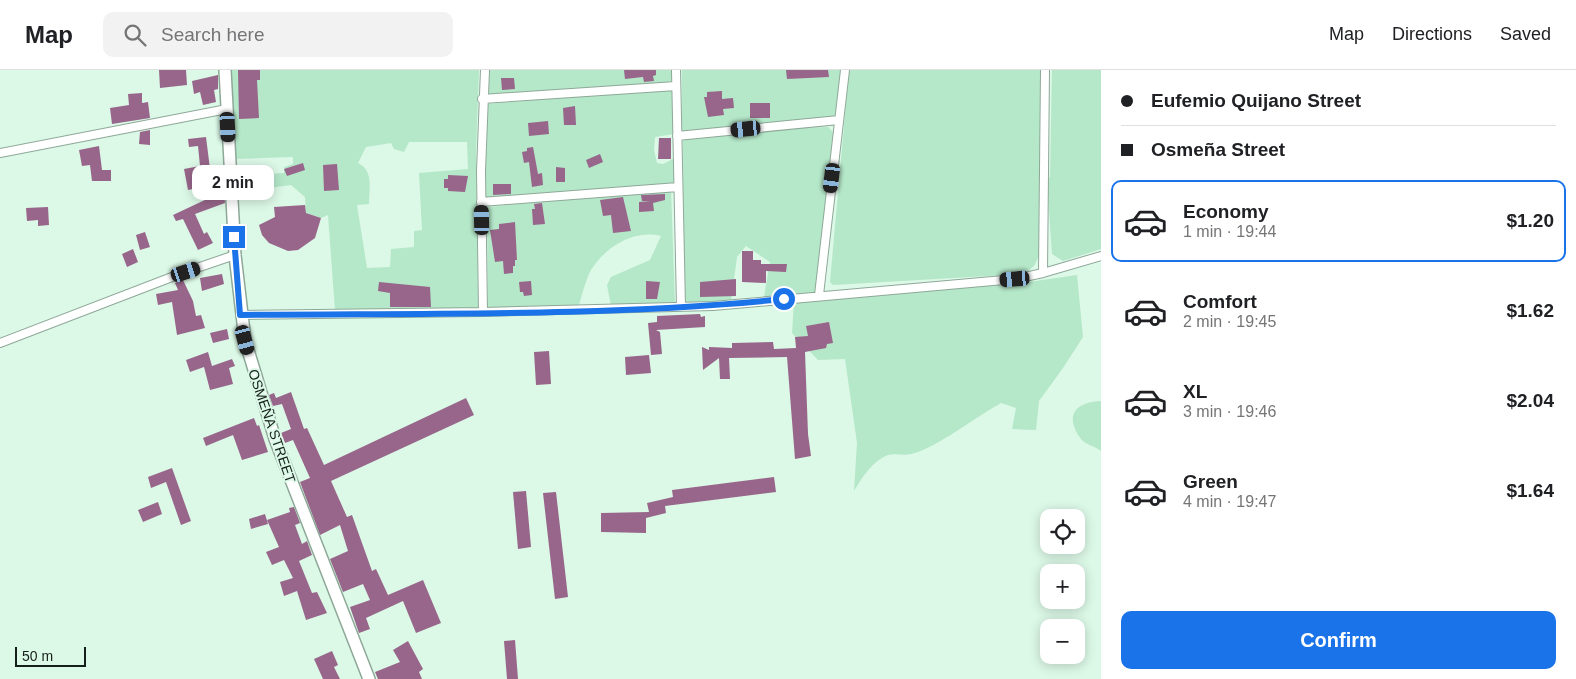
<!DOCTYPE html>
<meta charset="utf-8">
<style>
body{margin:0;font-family:Helvetica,sans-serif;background:#f2f2f2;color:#202124;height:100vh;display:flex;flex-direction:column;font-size:19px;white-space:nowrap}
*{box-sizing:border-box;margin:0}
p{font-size:16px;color:#757577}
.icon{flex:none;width:28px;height:28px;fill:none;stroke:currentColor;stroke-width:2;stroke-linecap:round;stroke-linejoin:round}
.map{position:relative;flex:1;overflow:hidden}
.panel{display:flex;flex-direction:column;background:#fff;width:475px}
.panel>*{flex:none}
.banner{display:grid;align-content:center;height:110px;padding:0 20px;background:#fff}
.controls{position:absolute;left:1040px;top:439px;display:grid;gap:10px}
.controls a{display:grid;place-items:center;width:45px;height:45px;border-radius:10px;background:#fff;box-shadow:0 2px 12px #0003;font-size:25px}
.scale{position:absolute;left:15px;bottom:12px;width:71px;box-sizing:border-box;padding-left:5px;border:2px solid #151f19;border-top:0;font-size:14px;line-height:18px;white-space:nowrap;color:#151f19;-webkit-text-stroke:4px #dcf8e7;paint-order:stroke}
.end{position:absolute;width:22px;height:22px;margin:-11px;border:6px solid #1a73e8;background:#fff;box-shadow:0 0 0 2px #fff}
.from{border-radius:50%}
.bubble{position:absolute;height:35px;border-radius:10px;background:#fff;box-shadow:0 2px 12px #0003;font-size:16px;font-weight:600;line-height:35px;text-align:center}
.car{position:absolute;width:15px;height:30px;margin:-15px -8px;border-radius:6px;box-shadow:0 0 4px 1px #0007;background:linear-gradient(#222 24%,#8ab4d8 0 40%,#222 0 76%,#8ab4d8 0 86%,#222 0)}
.banner b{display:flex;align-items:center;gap:18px;height:48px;font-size:19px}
.banner b+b{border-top:1px solid #e0e0e0}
.banner i{width:12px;height:12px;background:#202124}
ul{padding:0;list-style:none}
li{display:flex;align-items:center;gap:15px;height:82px;margin:0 10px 8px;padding:0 10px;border:2px solid transparent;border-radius:10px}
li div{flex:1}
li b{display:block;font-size:19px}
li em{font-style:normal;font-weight:600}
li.active{border-color:#1a73e8}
li>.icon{width:45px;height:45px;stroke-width:1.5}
.action{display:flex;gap:10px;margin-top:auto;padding:10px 20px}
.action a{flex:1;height:58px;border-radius:10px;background:#1a73e8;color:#fff;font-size:20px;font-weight:600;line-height:58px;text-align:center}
header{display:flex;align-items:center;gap:30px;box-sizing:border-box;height:70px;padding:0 25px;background:#fff;border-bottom:1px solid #e0e0e0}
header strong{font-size:24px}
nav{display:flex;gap:28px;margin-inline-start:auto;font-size:18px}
.search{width:350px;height:45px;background:#f2f2f2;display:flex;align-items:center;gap:12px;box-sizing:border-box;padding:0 18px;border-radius:10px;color:#757577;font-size:19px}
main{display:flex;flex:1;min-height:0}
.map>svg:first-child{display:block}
.green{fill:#b5e7c9;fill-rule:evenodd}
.building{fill:#97668a}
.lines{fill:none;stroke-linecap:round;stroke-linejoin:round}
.minor-casing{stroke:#8ea898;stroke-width:10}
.secondary-casing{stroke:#8ea898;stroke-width:14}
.minor{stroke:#fff;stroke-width:8}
.secondary{stroke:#fff;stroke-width:11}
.route{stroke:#1a73e8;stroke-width:6}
.labels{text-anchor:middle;stroke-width:4;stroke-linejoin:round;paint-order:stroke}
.street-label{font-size:14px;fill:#151f19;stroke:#dcf8e7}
</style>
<header>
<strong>Map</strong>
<div class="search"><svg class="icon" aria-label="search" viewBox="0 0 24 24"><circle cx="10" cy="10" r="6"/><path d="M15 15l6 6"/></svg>Search here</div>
<nav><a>Map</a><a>Directions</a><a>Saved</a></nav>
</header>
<main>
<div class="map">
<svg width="1101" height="609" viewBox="0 0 1101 609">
<rect width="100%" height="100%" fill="#dcf8e7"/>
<path class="green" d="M227,0H479L476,80L478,237L471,240H335L328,145L321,148L306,143L305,127L291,115L269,118L267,104L284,103V97L293,94V87L231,89ZM409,72H467L468,99L419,103L422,160L414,161V177L391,179L390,197L367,198L357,135L369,134C369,118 374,101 358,93L366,77L391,73L394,79L404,82Z
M489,0H673V13L487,26Z
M682,0H841L835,46L686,64L682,62Z
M849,0H1041L1039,186L1034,196L1024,204L833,215L830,212Z
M1052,0H1101V179L1063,191L1052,184L1047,111L1050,107Z
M673,19L674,64L655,67L654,80L657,93L663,94L675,88V112L671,114L513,127H484L487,34Z
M828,57L833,62L816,222L764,227L770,192L746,176L737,187L731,231L687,233L684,226L683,71L688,67L772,59Z
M671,119L675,234L611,236L607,215L611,207L650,190L661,166C634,159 605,177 591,200C585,211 582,226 578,238L488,241L487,137Z
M1077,205L1083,267L1063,298L1039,331L1036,360L1012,359L1016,338L1001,333C977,346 935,379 911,384C904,386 895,383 888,385C872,391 862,408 854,421L857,373L845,289L818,290L792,263L794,232L1022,213Z
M1101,331V381C1095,376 1086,375 1081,369C1064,346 1075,332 1101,331Z"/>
<path class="building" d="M159,0H186L187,15L160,18Z
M238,0H260V10H257L259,48L239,49Z
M624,0H656V5L653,6L654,11L644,12L643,7L625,9Z
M786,0H828L829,7L787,9Z
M218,5V19L214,20L216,32L203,35L200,22L194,24L192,11Z
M501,8H514L515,19L502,20Z
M722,21V29L733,28L734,38L723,39L724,45L708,47L704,27H707V22Z
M142,23V33L148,32L150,48L112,54L110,38L129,35L128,24Z
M750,33H770V48H750Z
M575,36L576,55H564L563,38Z
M548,51L549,64L529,66L528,53Z
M150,60V75L139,74L140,62Z
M206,67L210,99L219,97L222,113L188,120L184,99L200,96L198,76L189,77L188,69Z
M659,68H671V89H658Z
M99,76L102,100H111V111H92L90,95L82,96L79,80Z
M533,77L538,104L542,103L543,115L532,117L529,92L524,93L522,82L527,81V78Z
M600,84L603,92L589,98L586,90Z
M303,93L305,100L287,106L284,99Z
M337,94L339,120L324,121L323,95Z
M556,97L565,98V112H556Z
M448,105L468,106L465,122L448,121V118H444V109H448Z
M493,114H511V124L493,125Z
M224,121L225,133L195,144L204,164L207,162L213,173L198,180L183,149L176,151L173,145Z
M665,124V130L653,133L654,141L639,142V132L651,131H642L641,125Z
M623,127L631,161L613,163L611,145L603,146L600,130Z
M542,133L545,154L533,155L532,139H535L534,134Z
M305,135L306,143L321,148L315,168L298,180L288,181L269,173L262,165L259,155L275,147L274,137Z
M48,137L49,155L38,156V150L27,151L26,138Z
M515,152L517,190H515V196H513V203L504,204L503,191L495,192L490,160L499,159V154Z
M145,162L150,177L140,180L136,165Z
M133,179L138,192L127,197L122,184Z
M742,181H753V190H761V194H787L786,202L766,201V213L742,212Z
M222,204L224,214L202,221L200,208Z
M736,209V226L700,227V212Z
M183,210L193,231L196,246L201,245L205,258L177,265L172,232L158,235L156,224L178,220L175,213Z
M531,211L532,225L524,226L523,222H520L519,212Z
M646,211L660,212L657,229H646Z
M379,212L430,217L431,237H390V223L378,221Z
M700,244L701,247L705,246V257L656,260L660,262L662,284L651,285L648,253L657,252V246Z
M829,252L833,273L827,274L826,278L805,282L808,364L811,386L795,389L787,287L729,288L730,309H720L719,288L703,300L702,277L709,280V277L732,278V273L773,272L774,279L796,278L795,267L808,266L806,256Z
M227,259L229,269L213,273L210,263Z
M549,281L551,314L536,315L534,282Z
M208,282L212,296L232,289L235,296L229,298L233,314L210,320L204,297L190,302L186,290Z
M649,285L651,303L626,305L625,287Z
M291,322L304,359L307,358L324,395L466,328L474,345L331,411L347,447L352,445L372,501L376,499L388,525L423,510L441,553L416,563L403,531L366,548L370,559L359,563L350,537L370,530L363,514L343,522L330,489L348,481L340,455L320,465L300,412L310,408L293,370L285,373L282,367L281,363L291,359L282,334L273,336L269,325L274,323L276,328Z
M254,348L257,356L259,355L268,382L242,390L233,365L206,376L203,368Z
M172,398L191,451L181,455L166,412L151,418L148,407Z
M774,407L776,422L665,436L666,443L646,448V463L601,462V443L649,442L647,433L673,427L672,420Z
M526,421L531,477L518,479L513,422Z
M556,422L568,527L555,529L543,423Z
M158,432L162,444L143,452L138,440Z
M294,437L300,453L295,455L302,474L307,471L312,485L299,491L312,523L317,522L327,543L306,550L297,521L284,526L280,512L293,508L284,490L272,495L266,482L279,477L267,450L290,442L289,438Z
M265,444L268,454L251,459L249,449Z
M515,570L518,609H507L504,571Z
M408,571L423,599L419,602L422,609H378L375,602L400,592L393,580Z
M332,581L338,595L334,597L340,609H323L314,589Z"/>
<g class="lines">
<g class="minor-casing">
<path id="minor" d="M676,0L681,237
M482,29L676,16
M677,66L839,50
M0,83L227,39
M481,132L678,117
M1043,203L1045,0
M819,225L845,0
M483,242L481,101L485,0
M240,245L483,242L713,236L1015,209L1043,203L1101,186
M0,273L185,202L235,185"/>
</g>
<g class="secondary-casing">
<path id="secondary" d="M225,0L235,185L245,270L275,369L369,609"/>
</g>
<use href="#minor" class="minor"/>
<use href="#secondary" class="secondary"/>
</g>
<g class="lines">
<path class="route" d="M234,167L240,245C421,243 604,247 784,229"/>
</g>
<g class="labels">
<g class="street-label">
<text transform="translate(272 356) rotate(71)" y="5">OSMEÑA STREET</text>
</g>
</g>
</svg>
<div class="controls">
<a><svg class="icon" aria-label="locate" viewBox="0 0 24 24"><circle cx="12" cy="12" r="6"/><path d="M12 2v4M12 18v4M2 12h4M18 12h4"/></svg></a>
<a>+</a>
<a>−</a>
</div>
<div class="scale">50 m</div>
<i class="end from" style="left:784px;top:229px"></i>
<i class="end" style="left:234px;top:167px"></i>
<div class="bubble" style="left:192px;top:95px;width:82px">2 min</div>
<i class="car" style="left:228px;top:57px;rotate:177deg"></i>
<i class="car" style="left:746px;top:59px;rotate:264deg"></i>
<i class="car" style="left:832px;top:108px;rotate:187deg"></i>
<i class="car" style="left:482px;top:150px;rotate:359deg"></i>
<i class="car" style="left:186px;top:202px;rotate:72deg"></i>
<i class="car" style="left:1015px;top:209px;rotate:265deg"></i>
<i class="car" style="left:245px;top:270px;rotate:165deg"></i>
</div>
<section class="panel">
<div class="banner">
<b><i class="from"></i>Eufemio Quijano Street</b>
<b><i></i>Osmeña Street</b>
</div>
<ul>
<li class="active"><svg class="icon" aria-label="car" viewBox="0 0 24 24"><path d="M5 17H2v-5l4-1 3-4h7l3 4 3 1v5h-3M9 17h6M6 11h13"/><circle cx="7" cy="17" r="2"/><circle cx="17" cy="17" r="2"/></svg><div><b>Economy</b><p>1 min · 19:44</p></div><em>$1.20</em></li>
<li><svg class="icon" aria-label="car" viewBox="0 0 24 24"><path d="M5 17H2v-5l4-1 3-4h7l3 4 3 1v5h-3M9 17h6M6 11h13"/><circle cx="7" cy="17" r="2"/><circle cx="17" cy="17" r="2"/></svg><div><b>Comfort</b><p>2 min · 19:45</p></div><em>$1.62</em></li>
<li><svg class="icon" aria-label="car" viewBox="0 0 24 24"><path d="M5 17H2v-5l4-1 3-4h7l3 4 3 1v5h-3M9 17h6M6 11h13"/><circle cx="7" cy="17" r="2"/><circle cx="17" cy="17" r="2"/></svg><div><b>XL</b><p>3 min · 19:46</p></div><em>$2.04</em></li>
<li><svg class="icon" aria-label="car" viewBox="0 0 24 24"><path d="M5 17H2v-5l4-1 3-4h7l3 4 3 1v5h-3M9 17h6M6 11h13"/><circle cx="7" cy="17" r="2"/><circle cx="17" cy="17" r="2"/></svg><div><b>Green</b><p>4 min · 19:47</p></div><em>$1.64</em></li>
</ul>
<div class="action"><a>Confirm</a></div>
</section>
</main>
